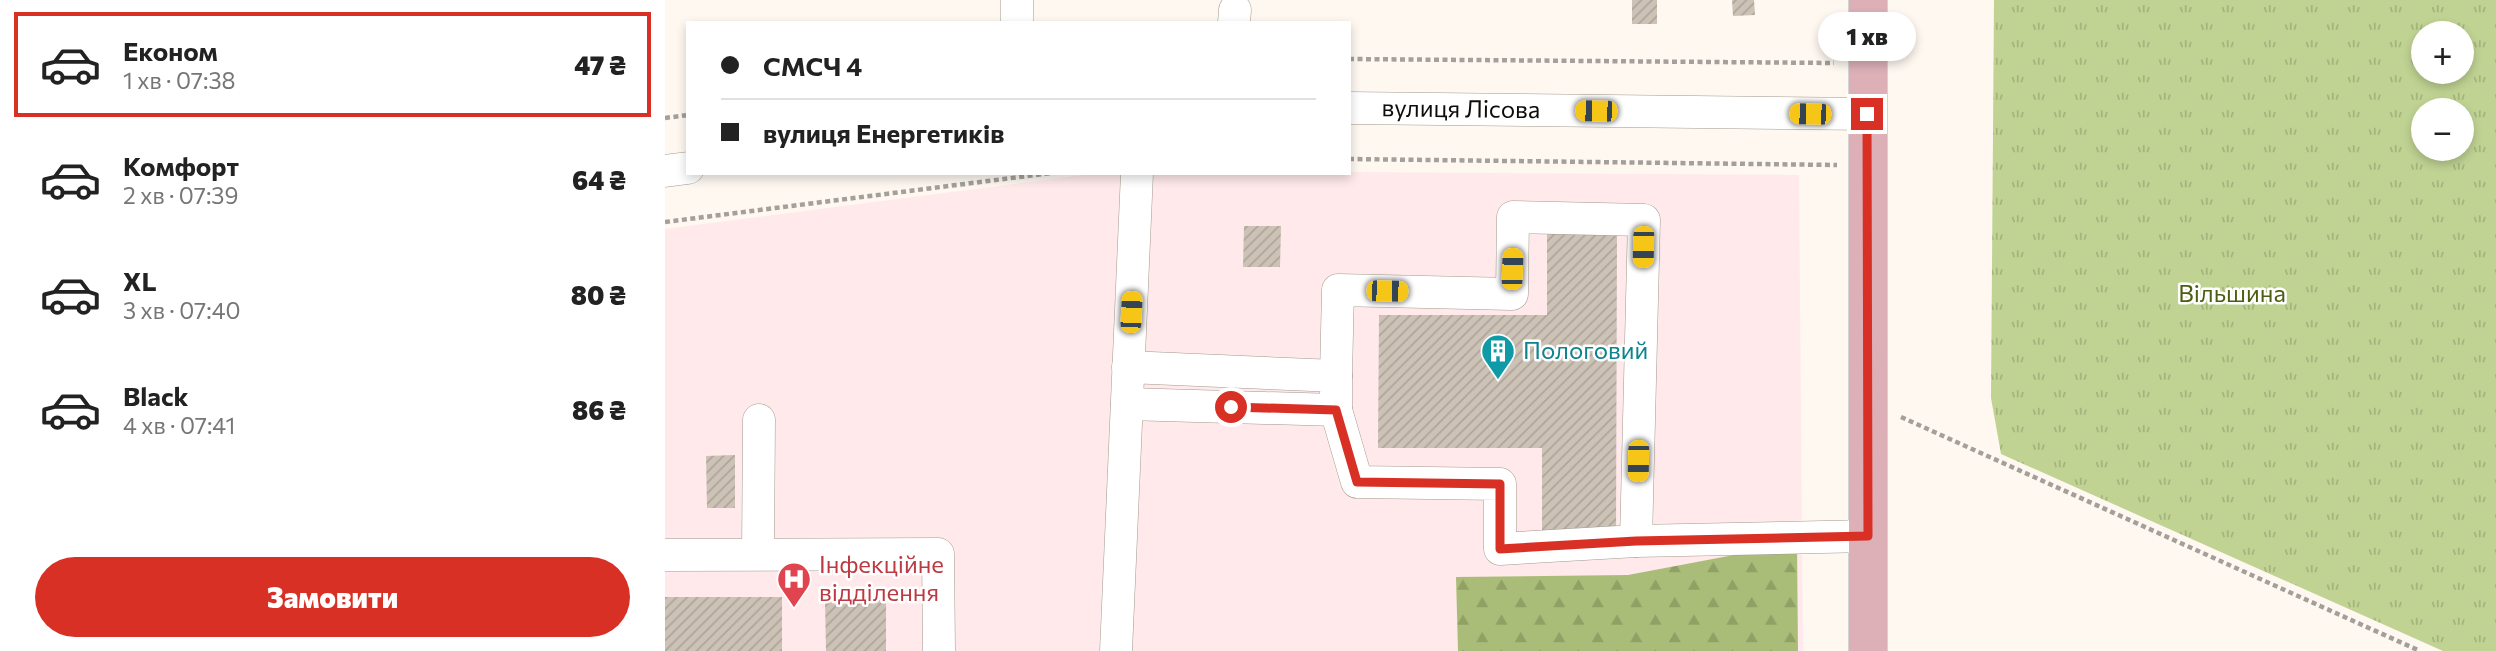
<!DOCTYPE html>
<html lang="uk">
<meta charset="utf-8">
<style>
body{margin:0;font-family:Commissioner,sans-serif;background:#f6f6f6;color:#222;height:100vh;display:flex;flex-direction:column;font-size:26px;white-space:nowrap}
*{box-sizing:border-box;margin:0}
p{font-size:23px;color:#767676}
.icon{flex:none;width:38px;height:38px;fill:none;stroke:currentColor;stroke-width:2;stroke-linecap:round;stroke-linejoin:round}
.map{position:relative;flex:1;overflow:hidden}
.details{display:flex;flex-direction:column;background:#fff;width:665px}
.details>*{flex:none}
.guide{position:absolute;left:21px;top:21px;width:665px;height:154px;border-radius:0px;box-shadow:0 4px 10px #0003;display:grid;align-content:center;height:154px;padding:0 35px;background:#fff}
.fabs{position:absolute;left:1746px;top:21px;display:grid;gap:14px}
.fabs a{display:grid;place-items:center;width:63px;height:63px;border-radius:50%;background:#fff;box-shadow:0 4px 10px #0003;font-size:35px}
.end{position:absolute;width:32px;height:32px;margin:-16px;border:9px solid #d93025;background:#fff;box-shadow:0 0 0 4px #fff}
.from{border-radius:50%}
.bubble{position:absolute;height:49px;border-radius:24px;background:#fff;box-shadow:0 4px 10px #0003;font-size:23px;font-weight:800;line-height:49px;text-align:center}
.car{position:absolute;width:21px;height:42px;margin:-21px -10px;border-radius:9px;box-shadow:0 0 5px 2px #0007;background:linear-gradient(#f5c518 24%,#345 0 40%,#f5c518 0 76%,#345 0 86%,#f5c518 0)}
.guide b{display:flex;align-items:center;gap:24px;height:66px;font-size:26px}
.guide b+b{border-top:2px solid #e0e0e0}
.guide i{width:18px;height:18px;background:#222}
ul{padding:12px 0 0;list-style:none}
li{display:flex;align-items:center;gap:21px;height:105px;margin:0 14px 10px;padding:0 21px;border:4px solid transparent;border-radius:0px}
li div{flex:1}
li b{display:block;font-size:26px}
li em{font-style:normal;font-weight:800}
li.current{border-color:#d93025}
li>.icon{width:63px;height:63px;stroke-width:1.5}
.action{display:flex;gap:14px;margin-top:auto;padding:14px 35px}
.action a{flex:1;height:80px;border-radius:42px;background:#d93025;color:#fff;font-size:28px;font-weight:800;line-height:80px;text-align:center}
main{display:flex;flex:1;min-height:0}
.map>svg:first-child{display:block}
.medical{fill:#ffe9eb}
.forest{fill:url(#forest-firs)}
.park{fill:url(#park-tufts);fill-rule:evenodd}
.building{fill:url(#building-hatch)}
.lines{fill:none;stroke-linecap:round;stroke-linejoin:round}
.minor-casing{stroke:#a39a8e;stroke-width:33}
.major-casing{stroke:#d4d3d3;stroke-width:40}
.path{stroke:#a49f9a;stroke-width:4.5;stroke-dasharray:5 3.5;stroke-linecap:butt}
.minor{stroke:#fff;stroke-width:32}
.major{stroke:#ddb0b8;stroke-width:38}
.route{stroke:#d93025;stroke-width:9}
.labels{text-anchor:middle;stroke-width:5;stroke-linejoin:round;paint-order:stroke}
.street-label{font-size:24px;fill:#0f0b08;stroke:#fff}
.park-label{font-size:24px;fill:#4d5d11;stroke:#fff}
.culture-label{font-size:24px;fill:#0d838f;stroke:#fff;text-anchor:start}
.health-label{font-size:24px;fill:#be3a42;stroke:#fff;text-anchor:start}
</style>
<main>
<section class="details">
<ul>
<li class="current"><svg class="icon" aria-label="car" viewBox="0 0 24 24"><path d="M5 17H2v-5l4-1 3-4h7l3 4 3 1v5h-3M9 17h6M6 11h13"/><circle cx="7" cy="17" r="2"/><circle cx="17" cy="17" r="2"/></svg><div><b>Економ</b><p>1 хв · 07:38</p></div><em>47 ₴</em></li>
<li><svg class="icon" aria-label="car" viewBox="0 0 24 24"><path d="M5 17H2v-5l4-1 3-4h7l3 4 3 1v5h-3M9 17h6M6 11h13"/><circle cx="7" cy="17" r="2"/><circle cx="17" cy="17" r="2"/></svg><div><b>Комфорт</b><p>2 хв · 07:39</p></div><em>64 ₴</em></li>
<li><svg class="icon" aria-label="car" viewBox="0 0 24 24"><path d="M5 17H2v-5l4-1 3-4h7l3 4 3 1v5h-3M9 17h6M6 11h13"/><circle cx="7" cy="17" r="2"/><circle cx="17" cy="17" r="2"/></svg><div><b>XL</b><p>3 хв · 07:40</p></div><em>80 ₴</em></li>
<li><svg class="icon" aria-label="car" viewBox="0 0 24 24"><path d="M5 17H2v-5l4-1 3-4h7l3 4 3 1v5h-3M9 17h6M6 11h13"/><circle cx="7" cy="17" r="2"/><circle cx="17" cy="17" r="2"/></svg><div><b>Black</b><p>4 хв · 07:41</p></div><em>86 ₴</em></li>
</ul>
<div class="action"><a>Замовити</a></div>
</section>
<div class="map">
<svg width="1831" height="651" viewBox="0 0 1831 651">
<defs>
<pattern id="forest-firs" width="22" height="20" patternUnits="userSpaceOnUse" patternTransform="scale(1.75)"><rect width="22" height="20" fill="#aabd78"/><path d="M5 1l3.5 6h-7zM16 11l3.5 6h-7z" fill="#91a166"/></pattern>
<pattern id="park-tufts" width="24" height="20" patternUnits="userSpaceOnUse" patternTransform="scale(1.75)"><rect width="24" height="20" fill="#c0d393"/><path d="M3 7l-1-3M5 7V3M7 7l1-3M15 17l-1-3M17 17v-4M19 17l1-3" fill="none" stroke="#a4b47d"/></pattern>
<pattern id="building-hatch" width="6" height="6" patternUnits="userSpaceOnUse" patternTransform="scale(1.75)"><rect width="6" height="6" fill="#ccc2b6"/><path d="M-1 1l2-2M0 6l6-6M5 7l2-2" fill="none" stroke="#aea59b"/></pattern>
</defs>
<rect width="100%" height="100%" fill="#fef8f1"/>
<path class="medical" d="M684,172L1134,175L1138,651H0V229L434,173Z"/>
<path class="forest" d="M1132,543L1133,651H793L791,577L963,575Z"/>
<path class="park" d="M1329,0H1831V651H1778L1336,454L1326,398ZM1759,33H1797V72H1759ZM1759,110H1797V149H1759Z"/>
<path class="building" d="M967,0H992V24H967Z
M1067,0H1089L1090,15L1068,16Z
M579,226H616L615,267H578Z
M882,234H952L951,537H877V448H713L714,315H882Z
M70,455V508H42L41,456Z
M0,597H117V651H0Z
M221,600V651H161L160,601Z"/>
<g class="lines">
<g class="minor-casing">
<g id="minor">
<path d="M352,23V0"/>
<path d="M569,23L570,10"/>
<path id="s1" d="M684,108L1202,114"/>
<path d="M0,171L23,168"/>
<path d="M671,376L673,290L847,294L848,217L979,220L971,541"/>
<path d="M462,404L671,410V376L463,367"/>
<path d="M671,410L692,482L835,484V549L971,541L1203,536"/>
<path d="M93,554L94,420"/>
<path d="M0,555L273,554L274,651"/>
<path d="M451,651L472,173"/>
</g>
</g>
<g class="major-casing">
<path id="major" d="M1203,0V651"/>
</g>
<path class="path" d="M684,59L1169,63
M0,118L23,115
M684,159L1172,165
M0,222L386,173
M1236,417L1755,651"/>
<use href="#minor" class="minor"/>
<use href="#major" class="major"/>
</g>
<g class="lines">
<path class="route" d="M566,407L671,410L692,482L835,484V549L971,541L1203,536L1202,114"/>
</g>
<defs>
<g id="building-pin" transform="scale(1.75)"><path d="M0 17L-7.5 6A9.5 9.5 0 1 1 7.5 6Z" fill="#0f9aa8" stroke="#fff"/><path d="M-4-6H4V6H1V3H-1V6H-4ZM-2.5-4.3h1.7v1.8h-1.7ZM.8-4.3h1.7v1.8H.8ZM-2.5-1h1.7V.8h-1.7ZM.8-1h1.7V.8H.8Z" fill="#fff"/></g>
<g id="hospital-pin" transform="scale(1.75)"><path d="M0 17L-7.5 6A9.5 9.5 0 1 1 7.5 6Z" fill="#e0444e" stroke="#fff"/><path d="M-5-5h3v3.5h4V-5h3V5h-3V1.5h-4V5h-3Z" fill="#fff"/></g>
</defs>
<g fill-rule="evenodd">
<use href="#building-pin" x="833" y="351"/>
<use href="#hospital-pin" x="129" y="579"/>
</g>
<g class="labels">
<g class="street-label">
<text dy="8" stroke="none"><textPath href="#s1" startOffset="112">вулиця Лісова</textPath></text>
</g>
<g class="park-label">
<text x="1567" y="302">Вільшина</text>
</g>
<g class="culture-label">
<text x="858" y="359">Пологовий</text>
</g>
<g class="health-label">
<text x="154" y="573">Інфекційне<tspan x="154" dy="28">відділення</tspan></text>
</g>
</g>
</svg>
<div class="fabs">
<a>+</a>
<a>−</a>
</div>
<i class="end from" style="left:566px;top:407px"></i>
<i class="end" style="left:1202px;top:114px"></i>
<div class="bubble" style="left:1153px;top:12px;width:98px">1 хв</div>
<i class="car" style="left:931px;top:111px;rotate:271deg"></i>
<i class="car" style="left:1145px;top:114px;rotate:271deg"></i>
<i class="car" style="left:978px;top:247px;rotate:181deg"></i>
<i class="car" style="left:847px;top:269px;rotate:2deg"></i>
<i class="car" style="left:722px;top:291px;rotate:91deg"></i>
<i class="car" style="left:466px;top:312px;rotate:3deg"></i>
<i class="car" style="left:973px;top:461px;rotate:181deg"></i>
<div class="guide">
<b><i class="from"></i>СМСЧ 4</b>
<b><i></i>вулиця Енергетиків</b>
</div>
</div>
</main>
